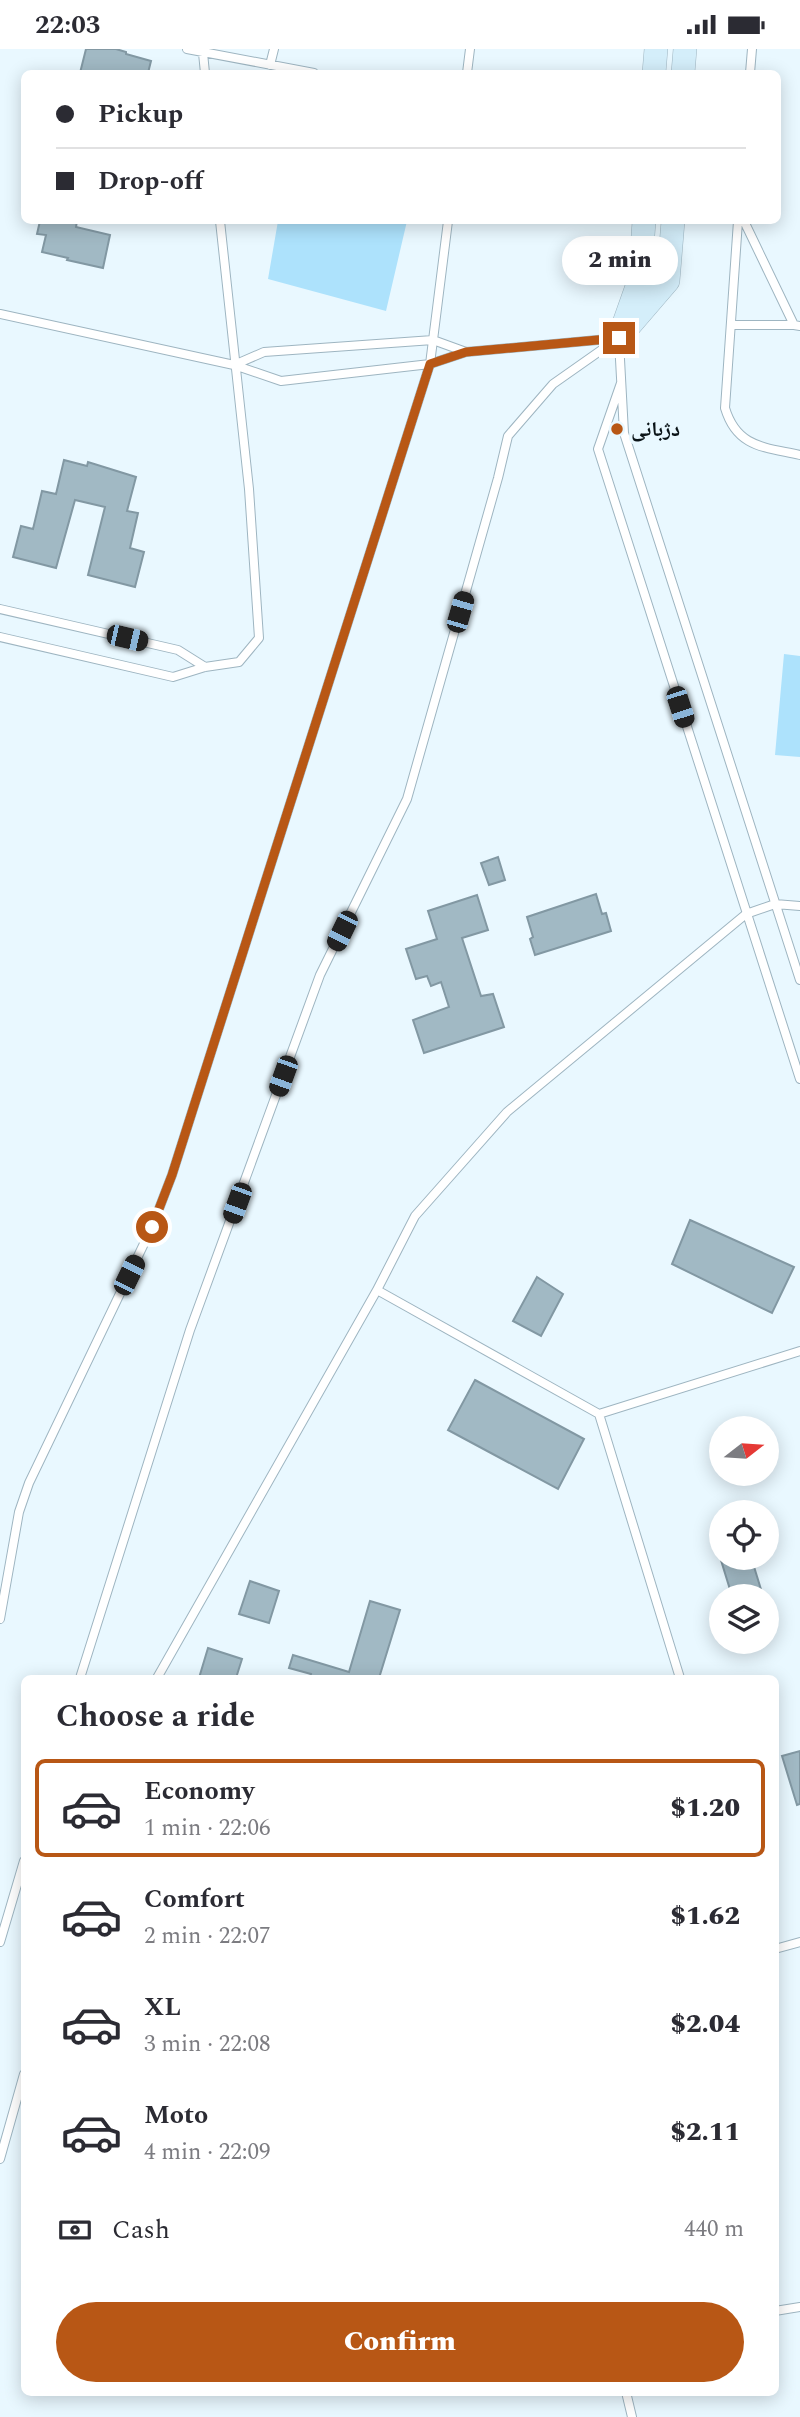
<!DOCTYPE html>
<meta charset="utf-8">
<style>
body{margin:0;font-family:Spectral,"Noto Naskh Arabic",serif;background:#f2f2f3;color:#2b2b33;height:100vh;display:flex;flex-direction:column;font-size:26px;white-space:nowrap}
*{box-sizing:border-box;margin:0}
p{font-size:23px;color:#7c7c81}
.icon{flex:none;width:38px;height:38px;fill:none;stroke:currentColor;stroke-width:2;stroke-linecap:round;stroke-linejoin:round}
.map{position:relative;flex:1;overflow:hidden}
.side{position:absolute;left:21px;top:1626px;width:758px;height:721px;display:flex;flex-direction:column;background:#fff;border-radius:10px;box-shadow:0 4px 18px #0003}
.side>*{flex:none}
.hud{position:absolute;left:21px;top:21px;width:760px;height:154px;border-radius:10px;box-shadow:0 4px 18px #0003;display:grid;align-content:center;height:154px;padding:0 35px;background:#fff}
.needle{width:46px;rotate:73deg}
.controls{position:absolute;left:709px;top:1367px;display:grid;gap:14px}
.controls a{display:grid;place-items:center;width:70px;height:70px;border-radius:50%;background:#fff;box-shadow:0 4px 18px #0003;font-size:35px}
.end{position:absolute;width:32px;height:32px;margin:-16px;border:9px solid #b85715;background:#fff;box-shadow:0 0 0 4px #fff}
.from{border-radius:50%}
.bubble{position:absolute;height:49px;border-radius:24px;background:#fff;box-shadow:0 4px 18px #0003;font-size:23px;font-weight:800;line-height:49px;text-align:center}
.car{position:absolute;width:21px;height:42px;margin:-21px -10px;border-radius:9px;box-shadow:0 0 5px 2px #0007;background:linear-gradient(#222 24%,#8ab4d8 0 40%,#222 0 76%,#8ab4d8 0 86%,#222 0)}
.hud b{display:flex;align-items:center;gap:24px;height:66px;font-size:26px}
.hud b+b{border-top:2px solid #e1e1e2}
.hud i{width:18px;height:18px;background:#2b2b33}
ul{padding:0;list-style:none}
li{display:flex;align-items:center;gap:21px;height:98px;margin:0 14px 10px;padding:0 21px;border:4px solid transparent;border-radius:10px}
li div{flex:1}
li b{display:block;font-size:26px}
li em{font-style:normal;font-weight:800}
li.selected{border-color:#b85715}
li>.icon{width:63px;height:63px;stroke-width:1.5}
h2{padding:0 35px;font-size:32px;line-height:84px}
.pay{display:flex;align-items:center;gap:18px;height:77px;padding:0 35px;font-size:26px}
.pay p{margin-inline-start:auto}
.cta{display:flex;gap:14px;margin-top:auto;padding:14px 35px}
.cta a{flex:1;height:80px;border-radius:42px;background:#b85715;color:#fff;font-size:28px;font-weight:800;line-height:80px;text-align:center}
.status{display:flex;justify-content:space-between;align-items:center;height:49px;padding:0 35px;background:#fff;direction:ltr}
.status svg{height:19px;fill:currentColor}
.map>svg:first-child{display:block}
.green{fill:#ade2fc}
.building{fill:#a1b9c4;stroke:#8298a3;stroke-width:2}
.lines{fill:none;stroke-linecap:round;stroke-linejoin:round}
.service-casing{stroke:#9eb5c1;stroke-width:10}
.secondary-casing{stroke:#9eb5c1;stroke-width:24}
.service{stroke:#fff;stroke-width:8}
.secondary{stroke:#d4eefa;stroke-width:23}
.route{stroke:#b85715;stroke-width:9}
.poi-dot{fill:#b85715;stroke:#e9f8ff;stroke-width:2.5}
.labels{text-anchor:middle;stroke-width:7;stroke-linejoin:round;paint-order:stroke}
.poi-label{font-size:21px;font-weight:bold;fill:#0a1317;stroke:#e9f8ff;text-anchor:start}
</style>
<div class="status"><b>22:03</b><svg viewBox="0 0 49 12"><path d="M0 12V9h3v3zM5 12V6h3v6zM10 12V3h3v9zM15 12V0h3v12zM26 1h20v11H26zM47 4h2v5h-2z"/></svg></div>
<div class="map">
<svg width="800" height="2368" viewBox="0 0 800 2368">
<rect width="100%" height="100%" fill="#e9f8ff"/>
<path class="green" d="M278,172H407L386,262L268,230Z
M784,605L800,607V708L775,706Z"/>
<path class="building" d="M86,0H116L126,3V5L151,12L148,24H80Z
M40,172H77L76,178L110,186L103,219L67,211L68,209L42,203L46,186L37,185Z
M64,411L87,417L88,413L136,428L127,462L138,464L130,499L144,503L135,538L88,526L105,458L75,451L56,519L13,508L21,477L33,480L42,442L56,445Z
M498,808L505,831L489,836L481,814Z
M596,845L602,865L606,864L611,882L535,906L530,890L533,888L527,868Z
M477,846L488,881L462,889L481,947L493,945L504,978L424,1004L413,971L449,958L441,933L431,937L427,927L416,930L406,900L437,890L428,862Z
M690,1171L794,1218L772,1264L672,1215Z
M537,1228L563,1245L541,1287L513,1272Z
M475,1331L584,1390L558,1440L448,1381Z
M720,1508H751L763,1547H732Z
M250,1532L279,1542L269,1574L239,1565Z
M370,1552L400,1561L379,1629H310L311,1625L289,1619L293,1606L349,1623Z
M208,1599L242,1610L236,1629H199Z
M800,1702V1755L797,1756L782,1707Z"/>
<g class="lines">
<g class="service-casing">
<path id="service" d="M187,0L314,24
M203,4L205,24
M270,16L274,0
M467,24L470,0
M750,24L752,0
M738,172L725,359C737,399 765,398 800,406
M744,172L794,276L800,277
M0,265L234,316L281,332L430,315L466,303L619,289
M731,276H794
M619,292L624,384L800,931
M234,316L264,303L433,291L466,303
M621,334L598,400L800,1030
M0,560L178,601L205,618
M0,588L173,628L205,618L239,613L259,589L249,440L220,172
M599,1365L377,1241L415,1167L507,1063L746,865L775,855L800,857
M0,1570L19,1463L29,1434L152,1178L172,1126L430,315L448,172
M80,1629L190,1281L320,926L407,750L498,429L508,387L553,335L617,290
M157,1629L377,1241
M680,1629L599,1365L800,1302
M0,1893L24,1812
M775,1900L800,1893
M0,2110L24,2025
M775,2262L800,2258
M626,2343L632,2368"/>
</g>
<g class="secondary-casing">
<path id="secondary" d="M654,24L656,0
M683,24L685,0
M623,277L640,229L644,172
M619,289L668,232L673,172"/>
</g>
<use href="#service" class="service"/>
<use href="#secondary" class="secondary"/>
</g>
<g class="lines">
<path class="route" d="M152,1178L172,1126L430,315L466,303L619,289"/>
</g>
<circle class="poi-dot" cx="617" cy="380" r="7"/>
<g class="labels">
<g class="poi-label">
<text x="631" y="387">دژبانی</text>
</g>
</g>
</svg>
<div class="controls">
<a><svg class="needle" viewBox="-14 -14 28 28"><path d="M0-13l5 13h-10z" fill="#e53935"/><path d="M0 13l5-13h-10z" fill="#7c7c81"/></svg></a>
<a><svg class="icon" aria-label="locate" viewBox="0 0 24 24"><circle cx="12" cy="12" r="6"/><path d="M12 2v4M12 18v4M2 12h4M18 12h4"/></svg></a>
<a><svg class="icon" aria-label="layers" viewBox="0 0 24 24"><path d="M12 4l9 5-9 5-9-5zM3 14l9 5 9-5"/></svg></a>
</div>
<i class="end from" style="left:152px;top:1178px"></i>
<i class="end" style="left:619px;top:289px"></i>
<div class="bubble" style="left:562px;top:187px;width:116px">2 min</div>
<i class="car" style="left:460px;top:563px;rotate:16deg"></i>
<i class="car" style="left:127px;top:589px;rotate:103deg"></i>
<i class="car" style="left:680px;top:658px;rotate:162deg"></i>
<i class="car" style="left:342px;top:882px;rotate:206deg"></i>
<i class="car" style="left:283px;top:1027px;rotate:200deg"></i>
<i class="car" style="left:237px;top:1154px;rotate:200deg"></i>
<i class="car" style="left:129px;top:1226px;rotate:26deg"></i>
<div class="hud">
<b><i class="from"></i>Pickup</b>
<b><i></i>Drop-off</b>
</div>
<section class="side">
<h2>Choose a ride</h2>
<ul>
<li class="selected"><svg class="icon" aria-label="car" viewBox="0 0 24 24"><path d="M5 17H2v-5l4-1 3-4h7l3 4 3 1v5h-3M9 17h6M6 11h13"/><circle cx="7" cy="17" r="2"/><circle cx="17" cy="17" r="2"/></svg><div><b>Economy</b><p>1 min · 22:06</p></div><em>$1.20</em></li>
<li><svg class="icon" aria-label="car" viewBox="0 0 24 24"><path d="M5 17H2v-5l4-1 3-4h7l3 4 3 1v5h-3M9 17h6M6 11h13"/><circle cx="7" cy="17" r="2"/><circle cx="17" cy="17" r="2"/></svg><div><b>Comfort</b><p>2 min · 22:07</p></div><em>$1.62</em></li>
<li><svg class="icon" aria-label="car" viewBox="0 0 24 24"><path d="M5 17H2v-5l4-1 3-4h7l3 4 3 1v5h-3M9 17h6M6 11h13"/><circle cx="7" cy="17" r="2"/><circle cx="17" cy="17" r="2"/></svg><div><b>XL</b><p>3 min · 22:08</p></div><em>$2.04</em></li>
<li><svg class="icon" aria-label="car" viewBox="0 0 24 24"><path d="M5 17H2v-5l4-1 3-4h7l3 4 3 1v5h-3M9 17h6M6 11h13"/><circle cx="7" cy="17" r="2"/><circle cx="17" cy="17" r="2"/></svg><div><b>Moto</b><p>4 min · 22:09</p></div><em>$2.11</em></li>
</ul>
<div class="pay"><svg class="icon" aria-label="cash" viewBox="0 0 24 24"><path d="M3 7h18v10H3z"/><circle cx="12" cy="12" r="2"/></svg>Cash<p>440 m</p></div>
<div class="cta"><a>Confirm</a></div>
</section>
</div>
